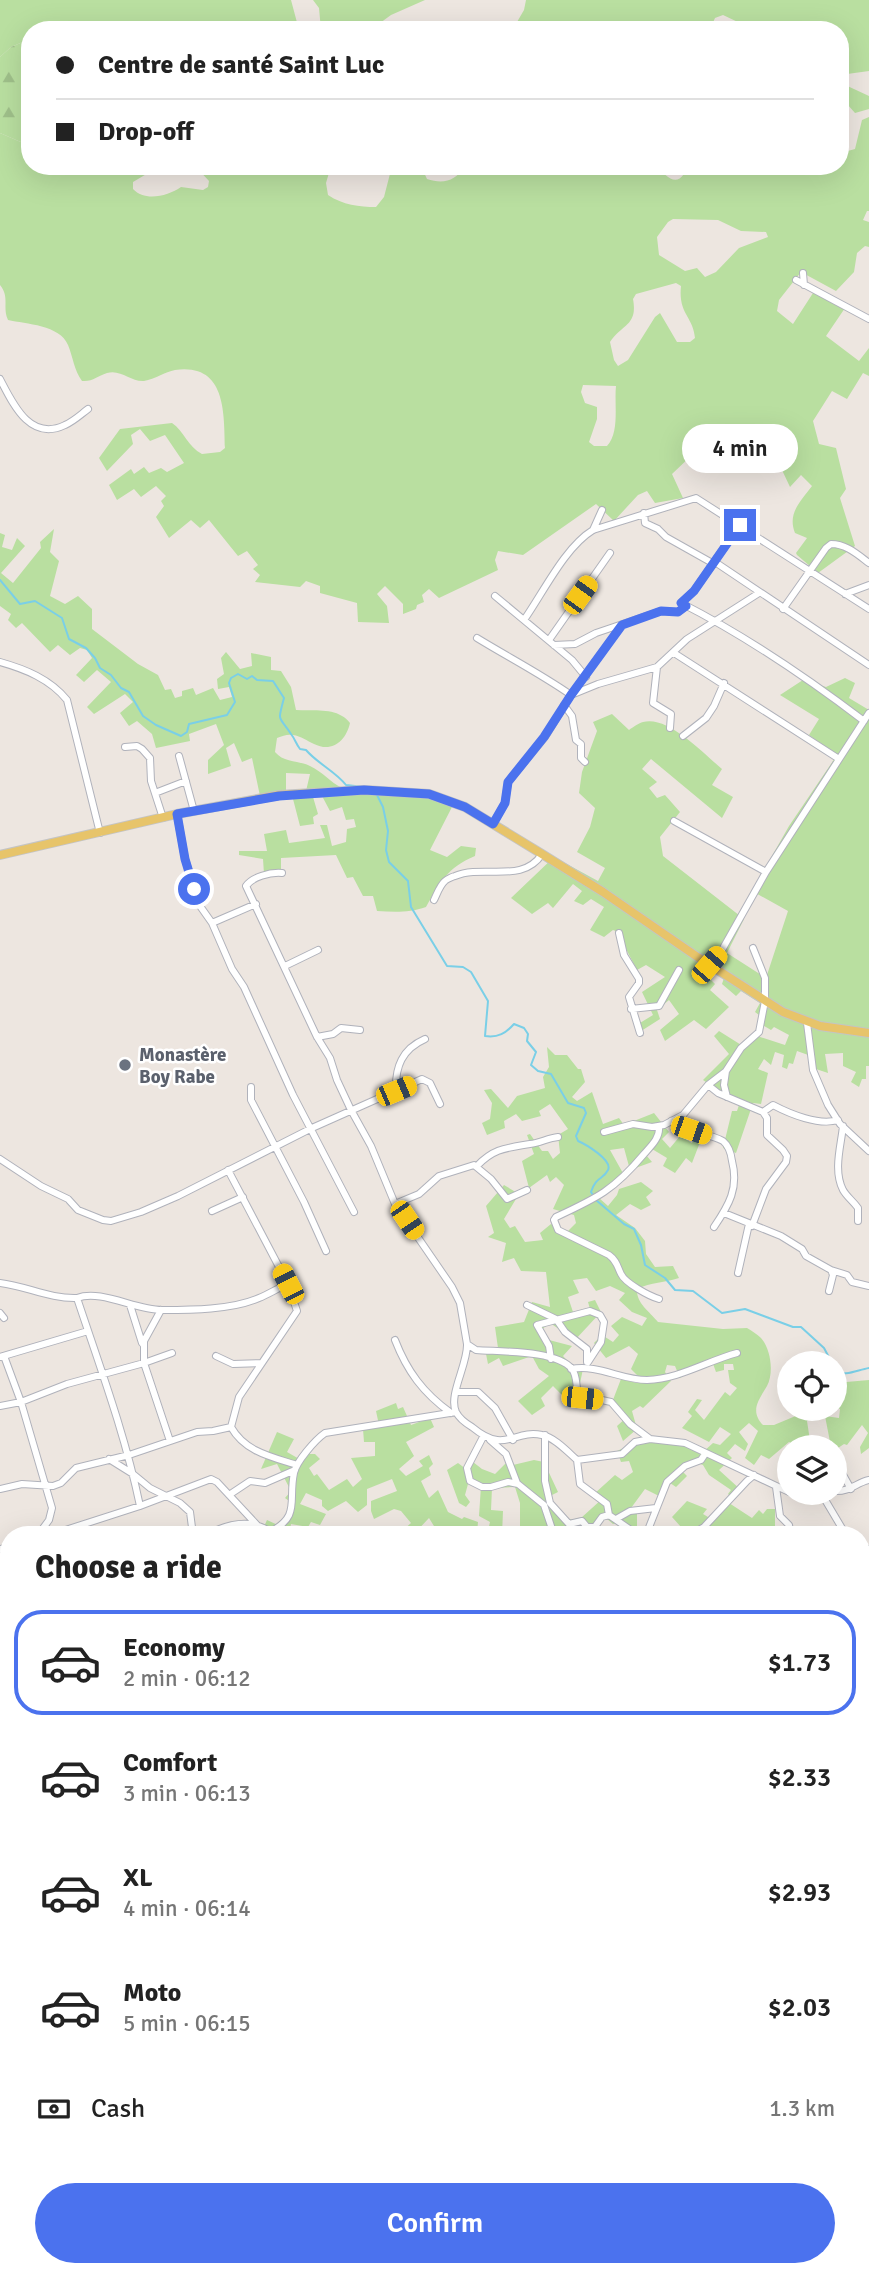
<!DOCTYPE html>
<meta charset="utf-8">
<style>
body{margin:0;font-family:Signika,sans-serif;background:#f6f6f6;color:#222;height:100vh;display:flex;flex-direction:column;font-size:26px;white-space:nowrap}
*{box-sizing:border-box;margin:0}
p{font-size:23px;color:#767676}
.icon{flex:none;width:38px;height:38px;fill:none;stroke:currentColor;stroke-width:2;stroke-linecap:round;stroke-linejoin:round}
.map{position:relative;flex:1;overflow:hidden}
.side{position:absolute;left:0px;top:1526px;width:870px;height:751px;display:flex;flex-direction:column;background:#fff;border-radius:28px 28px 0 0;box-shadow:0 7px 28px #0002}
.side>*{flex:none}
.hud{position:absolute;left:21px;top:21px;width:828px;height:154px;border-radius:28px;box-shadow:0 7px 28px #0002;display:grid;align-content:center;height:154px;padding:0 35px;background:#fff}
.fabs{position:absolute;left:777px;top:1351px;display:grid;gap:14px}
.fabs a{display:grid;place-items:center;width:70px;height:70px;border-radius:50%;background:#fff;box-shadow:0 7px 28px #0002;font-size:35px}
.end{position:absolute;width:32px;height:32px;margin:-16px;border:9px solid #4b72ee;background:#fff;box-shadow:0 0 0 4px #fff}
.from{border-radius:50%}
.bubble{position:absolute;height:49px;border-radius:24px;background:#fff;box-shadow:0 7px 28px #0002;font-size:23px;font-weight:600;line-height:49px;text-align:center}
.car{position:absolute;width:21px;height:42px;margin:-21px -10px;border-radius:9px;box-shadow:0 0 5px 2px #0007;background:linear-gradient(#f5c518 24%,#345 0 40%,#f5c518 0 76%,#345 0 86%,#f5c518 0)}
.hud b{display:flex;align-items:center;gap:24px;height:66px;font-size:26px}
.hud b+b{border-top:2px solid #e0e0e0}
.hud i{width:18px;height:18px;background:#222}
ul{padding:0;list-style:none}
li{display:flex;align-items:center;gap:21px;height:105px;margin:0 14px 10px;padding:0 21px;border:4px solid transparent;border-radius:28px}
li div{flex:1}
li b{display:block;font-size:26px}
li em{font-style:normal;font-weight:600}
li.selected{border-color:#4b72ee}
li>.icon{width:63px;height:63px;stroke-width:1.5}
h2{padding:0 35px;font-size:32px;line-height:84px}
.pay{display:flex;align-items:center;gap:18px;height:77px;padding:0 35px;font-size:26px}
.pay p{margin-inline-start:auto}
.action{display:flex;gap:14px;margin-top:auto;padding:14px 35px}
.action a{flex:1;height:80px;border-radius:42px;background:#4b72ee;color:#fff;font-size:28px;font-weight:600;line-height:80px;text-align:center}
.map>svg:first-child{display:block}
.grass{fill:#b9dfa0;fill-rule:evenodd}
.forest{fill:url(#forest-firs)}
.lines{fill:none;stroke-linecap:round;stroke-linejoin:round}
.stream{stroke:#7acfe7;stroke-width:2}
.minor-casing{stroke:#b0b2bb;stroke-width:8}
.major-casing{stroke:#c4c4c4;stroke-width:10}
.minor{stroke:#fff;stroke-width:6}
.major{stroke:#e7c46a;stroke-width:8}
.route{stroke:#4b72ee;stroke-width:9}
.worship-dot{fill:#6b7280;stroke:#fff;stroke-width:2.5}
.labels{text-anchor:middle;stroke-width:5;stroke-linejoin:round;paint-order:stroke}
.worship-label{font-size:19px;font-weight:bold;fill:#5b616d;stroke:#fff;text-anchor:start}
</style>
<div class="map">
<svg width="869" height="2276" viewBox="0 0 869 2276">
<defs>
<pattern id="forest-firs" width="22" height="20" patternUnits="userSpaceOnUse" patternTransform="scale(1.75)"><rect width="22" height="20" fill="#b9dfa0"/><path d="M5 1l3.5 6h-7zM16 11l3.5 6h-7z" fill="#9fc08a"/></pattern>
</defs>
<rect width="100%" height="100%" fill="#ede6e0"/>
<path class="grass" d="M0,0H291L299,30H30V39L11,47L0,57Z
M313,0H425L391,15L380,23L378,30H321L319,8Z
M526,0H869V71L840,75V30H748L742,24L723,15L715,18L711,27L714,30H523L517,22L524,10Z
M840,80L841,83L869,96V109L855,113L847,104L840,108Z
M869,117V211H867L863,220L869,222V247L865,246L857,253L854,272L836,291L801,272L779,300L777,311L793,324L813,293L845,308L826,336L859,361L869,348V376L863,373L847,399L832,391L813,421L819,444L836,448L846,489L840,498L855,546L818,573L797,555L796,553L807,538L795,533C787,513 801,501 812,486L801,475L790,487L782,470L780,446L763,441L752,454L743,445L733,455L722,452L724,437L714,436L710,450L692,455L672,474L683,498L655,503L647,491L638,495L614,521L596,504L523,555L498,551L495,560L498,570L439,598L429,589L422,595L424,602L417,605L416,609L403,614V604L385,586L377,594L387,606L389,623L358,622L357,603L320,593V586L306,581L300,587L255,582L260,575L253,569L258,565L247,551L238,556L209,520L200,528L191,520L169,538L156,517L164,506L161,501L166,496L156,486L141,497L134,489L117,500L109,485L131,469L134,474L144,467L149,473L161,468L167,472L184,463L165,435L150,441L140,429L131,435L133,444L107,471L99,458L120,429L172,423C184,431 188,447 202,454L220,452L225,448C224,412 226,363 175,370C165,372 155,379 144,381C131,382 121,369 107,373C97,376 93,382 82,381C74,370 73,357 68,345C60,325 26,324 8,320C2,308 10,297 0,285V133L30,146V166H160L133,182V189C145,202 168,196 181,187L203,190L208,187L209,181L195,166H331L326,183L328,195C343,205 359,207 376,207L384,197L392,166H421L427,179C442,184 456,182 464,166H657C665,175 675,187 684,174L681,166H840V142L844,152L855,149L862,120ZM673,219L718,220L741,231L766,232L768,237L739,248L716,272L705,277L697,268L685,271L659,255L657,237L668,222ZM676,283L681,286C678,314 693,316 695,338L690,342H677L660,313L655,317L628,360L618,366L614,360L610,342C622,324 638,326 633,299L636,294ZM583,385L616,386C614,404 620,432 607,446H594L589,442L597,419V407L585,403L581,392Z
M54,529L50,552L59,561L50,596L65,604L78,596L92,609V629L138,664L158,675L165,690L171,689L175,698L182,696V691L193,688L196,695L213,688L220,700L232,697L229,687L218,689L217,679L224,674L221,658L226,652L240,669L252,666L251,653L271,657V670L281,671L291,687L296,710C315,711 338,707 350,723C346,741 332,753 314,744C307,741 301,736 293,735C287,734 283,736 277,738L275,752C284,763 298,760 310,766C323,772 330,782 342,788L429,791L452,807L430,850L447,857L461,846L476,848L475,856C447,868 440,882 426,907C409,913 394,912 377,911L373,896H363L353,877L347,878L336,855L281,858V871L264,874L263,859L239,855V851H267L264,834L286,830L289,843L325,838L320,825H327L332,846L346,842L347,829L356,827L354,819L346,820L342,807L330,811L322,796L313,797L318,814L313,817L314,824L300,826L293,799L260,796L252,758L242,762L234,743L226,748L231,766L208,774V760L224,745L216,724L189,734L190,741L156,748L152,734L137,721L129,726L120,713L133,702L125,694L94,714L87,707L111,682L97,670L84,682L76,675L92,658L87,650L80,648L70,655L58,645L50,652L22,623L16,628L8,620L11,614L0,606V533L5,535L2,547L12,550L17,538L25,546L1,573L13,583L41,548L40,542ZM286,773L310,774L306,791L286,792Z
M845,678L855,683L849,698L869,710V1066H866V1079H862L859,1087L851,1082L856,1072L843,1066V1053L825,1054L828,1073L810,1067L811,1056L797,1051L793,1064L789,1063L787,1069L782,1067L784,1055L775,1052L771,1065L764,1059L758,1069L768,1073L761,1104L753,1103L736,1153L723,1148L732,1111H737L739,1105L703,1080L729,1054L714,1036L719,1031L746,1048L754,1035L785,1045L789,1035L774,1027L771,1030L759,1023L763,1018L755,1012L760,1003L741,991L736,996L722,984L724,978L715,973L711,980L715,984L710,990L729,1007L706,1029L694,1020L665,1041L660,1030L679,1014L669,1000L657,1010L660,1019L638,1033L635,1026L653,1015L642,992L665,977L646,965L637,970L626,949L621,933L613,930L604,937L590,930L604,907L591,899L583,905L574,901L582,891L573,884L553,908L548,903L532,914L511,898L554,857L598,881L605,868L577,852L590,827L595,808L579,793L582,772L597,731L593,722L612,714L629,730C633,727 639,723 643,722C668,715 704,754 722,769L712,785L733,797L722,818L651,759L642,769L657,782L649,788L657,798L665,795L680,812L660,837L663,856L744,919L727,953L766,978L788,911L752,891L789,826L837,755L809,735L819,719L780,695L803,680L826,687Z
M547,1047L555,1055H567L578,1069H581L585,1082L572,1097L577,1101L592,1092L603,1124L619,1118L624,1125L654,1113L669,1132L662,1139L670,1148L680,1136L692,1143L697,1133L702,1137L692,1163L686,1158L675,1173L663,1166L667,1158L652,1149L646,1155L652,1162L630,1170L624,1148L610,1150L624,1175L598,1197L608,1206L617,1195L619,1189L641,1182L653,1191L646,1197L651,1205L641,1210L630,1204L616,1215L635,1228L645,1241L646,1254L655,1267L673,1266L679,1278C665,1283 651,1282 637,1289C636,1303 649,1311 658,1322L723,1329L747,1328C752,1331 757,1334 761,1338C771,1349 774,1373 767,1386C758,1401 750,1411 763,1425H774L798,1415L801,1409H824L823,1411L815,1413L807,1421L811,1447H801L789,1442L769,1459L761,1455L754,1465L745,1458L758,1431L749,1423L739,1432L748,1444L745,1451L735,1444L727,1453L732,1458L719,1470L741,1490L734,1500L728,1494L731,1490L709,1475L703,1465L695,1462L683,1472L687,1476L676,1487L670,1483L663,1498L645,1489L631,1508L637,1513V1531L629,1530L623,1521L613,1524L606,1518L589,1535L579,1527L571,1535L569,1530L557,1535H520V1503L515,1487L492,1488L491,1510L503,1511L502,1535H487L490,1522L479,1516L481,1486L468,1484L465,1495L470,1502L466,1507L459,1503L447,1470L458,1463L466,1469L473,1462L482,1469L495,1474L507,1462L513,1465L534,1460L544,1462L558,1492L546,1498L549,1509L558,1507L561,1521L581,1518L602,1499L594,1494L615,1475L622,1480L633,1472L629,1461L621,1462L617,1451L643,1439L684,1441L703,1452L713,1443L720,1445L731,1434L720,1427L709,1442L682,1428L692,1416L688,1412L697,1399L702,1400L695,1410L704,1420L725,1392L730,1396L737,1388L730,1383L728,1370H734L733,1364H724V1370L716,1372L712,1361L701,1365L680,1378L675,1366L667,1365L665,1372L671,1381L643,1408L640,1406L632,1411L637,1429L623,1441L617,1426L627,1417L611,1405L621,1379L637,1383L640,1378L631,1369L638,1354L629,1346L606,1358L594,1343L602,1335L613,1342L619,1335L611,1326L622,1317L642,1326L647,1318L632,1312L619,1300L625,1293L610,1286L596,1291L587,1278L573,1280L579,1293L568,1297L573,1312L590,1309L588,1302L595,1300L601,1312L575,1340L550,1323L541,1330L549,1340L572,1346L563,1356L573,1367L583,1369L579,1388L567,1400L553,1386L541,1398L545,1406L532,1415L518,1401L549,1376L539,1369L532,1356L503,1366L499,1358L488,1364L485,1349L498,1348L495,1327L524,1322L532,1302L550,1307L546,1272L521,1271L514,1258L502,1262L506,1243L488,1237L494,1233L486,1206L504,1185L519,1194L504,1219L510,1228L515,1226L525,1242L543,1240L540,1233L551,1224L568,1231L576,1223L574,1215L553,1209L564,1185L556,1177L550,1182L547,1175L529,1188L522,1161L534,1154L527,1135L530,1134L542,1151H548L553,1159L560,1153L558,1135L568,1129L550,1104L539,1111L541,1116L522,1121L516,1114L504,1121L505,1128L487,1135L482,1123L490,1119L492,1103L484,1090L491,1089L508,1108L517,1096L545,1088L543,1077L549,1067Z
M869,1380V1448L861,1454L860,1447L868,1433L862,1425L847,1445L844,1444L835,1450V1447H831L825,1416L839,1418L840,1409L835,1406V1397L840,1389L835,1386V1383Z
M396,1403L398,1409L403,1407L411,1425L430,1418L434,1427L406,1442L414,1456L399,1469L406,1476L423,1466L419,1461L429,1455L433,1464L429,1468L431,1475L421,1481L429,1498L438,1490L448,1512L462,1519L464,1517L478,1522L477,1533L483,1535H467L460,1528L454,1535H434L437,1531L429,1518L413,1535H408L402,1531L411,1523L401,1511L394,1509L374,1519L371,1511V1501L397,1491L392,1479L367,1489V1505L358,1512L346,1501L328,1511L322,1506V1500L306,1493L300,1504L326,1514L320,1525L311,1522L308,1527L291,1524L289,1535H252L254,1528L262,1531L267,1520L282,1527L292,1503L285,1498L291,1491L277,1464L261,1469L277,1432L294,1439L287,1452L301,1460L305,1454H315L320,1459L309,1468L314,1476L317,1474L329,1490L347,1479L353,1487L362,1479L351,1458L375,1456V1442H364L363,1429L379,1425L376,1411Z
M687,1501L707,1509L703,1514L713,1520L729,1503L752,1518L759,1510L763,1514L767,1509H775V1528L782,1535H769L767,1532L764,1535H667L681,1527L672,1517Z
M869,1686V1780L861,1789V1692L865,1693Z
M861,1791L869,1798V2276H254L253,2268H861Z"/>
<path class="forest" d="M30,39V146L0,133V57L11,47Z
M9,1719V2268H253L254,2276H0V1722Z"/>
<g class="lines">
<path class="stream" d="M0,580L20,604L35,601L62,618L69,639L86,648L95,658L100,668L111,675L121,688L129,692L143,716L156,725L181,736L187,732L189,724L227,715L235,702L229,683L231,678L238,674L247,679L252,676L257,680L273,681L284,698C277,724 279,715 291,734C295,739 296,744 300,749L306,750C318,764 335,771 346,785L364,787
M377,795L383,807L388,831L386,850L389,862L408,881L411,907L447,966L463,967L471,972L488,1001L485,1036C498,1038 506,1033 514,1024L524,1028L528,1034L527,1041L536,1052L531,1065L538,1071L551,1074L568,1103L584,1108L586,1113L576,1136L578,1141C585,1144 613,1160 608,1170C603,1180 596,1176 591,1192L593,1195
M596,1200L624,1224L634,1229L641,1245L645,1265L665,1278L675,1290L693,1291L722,1313L745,1309L793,1327H801L824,1348L832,1363
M835,1371C845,1377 857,1370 869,1368"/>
<g class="minor-casing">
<path id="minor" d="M803,273L804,285
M796,280L869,319
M0,379C13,404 30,442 65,425C74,421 80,415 88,409
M644,513L645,523L658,529L666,537L714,564
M740,525L694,591L681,603C746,636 806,677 864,721
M593,530L602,510
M715,562L869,665
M845,594L869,585
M495,596L572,660L586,677
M783,609L826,548L831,544C846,544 857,554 869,563
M524,620C543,593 565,547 593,530L696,498L869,609
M477,638C508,657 541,674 571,695L598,684L657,667L687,639L759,593
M549,640L610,553
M554,645L575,644L596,633L661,611L678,612L686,606
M674,653L839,759
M0,662C25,669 50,679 67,700L100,833
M657,667L653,703L671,714L670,728
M564,705L572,716L576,740L581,744V758L585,762
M683,736L706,718L714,706L724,683
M125,747L137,746L142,749L150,758L151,781L163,818
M179,756L194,811
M155,793L186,781
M177,814L185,859L200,906L212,923L232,969L244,987L293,1095L354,1212
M674,821L766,872
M493,824L505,803L508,782L545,737L571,695L622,625
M282,873C270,872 252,877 246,886L317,1037L330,1058L337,1080L351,1110L371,1146L395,1204L452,1287L460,1303L467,1344L476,1350C501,1352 556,1350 572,1369C578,1377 575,1387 579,1395L611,1402L630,1424L650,1439L685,1443L789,1492
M434,900C437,894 440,885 445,881C445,880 454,876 455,876C484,864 523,884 542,854
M212,923L256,904
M619,933L624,955L639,979V983L629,997L640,1033
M710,965L722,950L766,872L869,713
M285,966L318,950
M631,1009L659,1006L679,970
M807,1023L813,1070L828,1105L840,1124L869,1151
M317,1037L333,1034L341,1028L360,1030
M708,1085L718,1093L763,1112L773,1105C790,1114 819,1126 838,1120
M251,1087V1100L304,1202L326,1251
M396,1091C395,1067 402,1049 425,1039
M727,1097L724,1085L726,1071L741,1048L759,1032L765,1001V978L753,948
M671,1121C686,1133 707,1132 723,1141C729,1146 731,1153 732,1161C739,1188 729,1205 714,1227
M843,1126C841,1146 833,1170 843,1190C847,1197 853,1201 858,1208V1221
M604,1132L633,1124L652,1127L664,1125L683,1115L708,1085L725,1072
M0,1159L41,1186L68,1199L78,1210L103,1220L111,1221L141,1212L178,1196L312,1128L422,1079L430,1083L440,1104
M477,1166C494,1148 507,1148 530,1144C540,1143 548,1138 558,1137
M228,1170L288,1284L297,1311L239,1397L231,1427C245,1452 272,1457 297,1465
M395,1204L419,1194L439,1176L474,1165L491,1179L507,1199L527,1190
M212,1211L243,1197
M724,1213L781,1236L802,1249L806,1256L831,1270L833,1275L829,1291
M752,1226L766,1189L786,1162L787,1156L783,1150L767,1135V1118L763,1112
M831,1270L847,1275L852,1282L869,1286
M738,1273L749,1224
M0,1283C26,1286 50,1299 77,1298C100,1367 125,1434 140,1506
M77,1298C101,1289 135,1310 162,1310C191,1310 231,1310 259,1298C269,1294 278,1288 288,1284
M659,1299C649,1296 625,1283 621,1274C617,1266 617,1261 609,1255L558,1230L554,1220L556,1217C597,1198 614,1190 644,1154C651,1146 660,1138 659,1127
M130,1305L142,1343
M527,1305L556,1319L565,1332L587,1349V1362
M0,1313L4,1318
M395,1340C407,1371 423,1393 451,1413
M467,1344C468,1364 448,1395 456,1412C459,1418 467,1424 472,1427C506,1455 513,1429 542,1435C554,1437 568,1452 577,1460L580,1484L607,1504L609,1515L638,1535
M4,1356L21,1402L52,1508L49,1520L38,1535
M216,1356L233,1364L261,1363
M0,1357L88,1331
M551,1359L549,1346L537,1325L590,1311L600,1315L604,1322L601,1342L588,1362
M571,1369C598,1364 621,1380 647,1380C679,1379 707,1361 737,1353
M456,1392H478L495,1408L513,1440
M0,1406L21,1402L67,1384L144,1363V1341L161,1310
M545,1435V1481L550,1503L569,1524L582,1521L587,1527H593L608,1535
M483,1437L467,1468L470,1481L482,1487H491L508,1482L518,1484L544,1505L554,1535
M490,1440L506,1454L517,1483
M170,1441L144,1363L172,1353
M109,1459L133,1474L150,1488L180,1503L190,1512L193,1535
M577,1460L622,1454L635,1442L650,1439
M840,1462L842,1473L851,1489
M776,1487L780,1516L789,1525L791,1535
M0,1489L22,1484L53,1486L61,1483L76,1468L129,1455L197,1432L213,1431L231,1427
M835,1491C849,1492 856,1483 869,1480
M817,1493L824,1498L846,1535
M229,1495L250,1481L265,1483L295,1470
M616,1519L630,1511L656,1508
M270,1532C301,1516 288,1501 294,1473C296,1462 315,1440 325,1433L456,1412
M50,1535L140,1506L211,1479L217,1482L257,1525
M206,1535C227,1524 251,1517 272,1533
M589,1535L602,1517L609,1515
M646,1535L667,1482L685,1466L701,1460L705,1454
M690,1535L704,1527L747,1481L754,1475
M0,1549L9,1547
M861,1551L869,1549
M0,1560L9,1565
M861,1566L869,1569
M861,1581L869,1590
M0,1602L9,1599
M861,1640L869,1621
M0,1652L9,1649
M0,1697L9,1694
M861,1799L869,1805
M775,2268L777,2276"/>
</g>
<g class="major-casing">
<path id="major" d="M0,855L177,814L279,795L364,790L429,794L465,807L542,854L603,892L696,956L783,1012L820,1026L869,1033"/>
</g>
<use href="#minor" class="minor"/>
<use href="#major" class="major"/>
</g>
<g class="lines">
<path class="route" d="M194,889L185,859L177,814L279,796L364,790L429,794L465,807L493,824L505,803L508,782L544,737L571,695L622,625L661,611L678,612L686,606L681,603L694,591L740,525"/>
</g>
<circle class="worship-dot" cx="125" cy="1065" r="7"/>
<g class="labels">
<g class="worship-label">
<text x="139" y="1061">Monastère<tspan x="139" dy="22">Boy Rabe</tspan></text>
</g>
</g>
</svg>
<div class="fabs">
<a><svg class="icon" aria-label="locate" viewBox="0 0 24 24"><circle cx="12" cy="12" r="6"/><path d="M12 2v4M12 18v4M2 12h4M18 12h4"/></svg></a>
<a><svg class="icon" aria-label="layers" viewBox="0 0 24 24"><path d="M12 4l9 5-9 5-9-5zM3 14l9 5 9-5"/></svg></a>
</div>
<i class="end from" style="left:194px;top:889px"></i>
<i class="end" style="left:740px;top:525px"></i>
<div class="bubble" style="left:682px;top:424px;width:116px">4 min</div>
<i class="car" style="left:580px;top:595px;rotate:36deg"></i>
<i class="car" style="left:709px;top:965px;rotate:41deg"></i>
<i class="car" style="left:396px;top:1091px;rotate:67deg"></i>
<i class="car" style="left:691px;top:1130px;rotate:109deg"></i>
<i class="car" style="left:407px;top:1220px;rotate:146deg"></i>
<i class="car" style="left:288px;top:1284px;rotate:333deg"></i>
<i class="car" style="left:582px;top:1398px;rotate:96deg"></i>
<div class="hud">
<b><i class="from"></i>Centre de santé Saint Luc</b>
<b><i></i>Drop-off</b>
</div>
<section class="side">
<h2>Choose a ride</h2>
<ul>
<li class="selected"><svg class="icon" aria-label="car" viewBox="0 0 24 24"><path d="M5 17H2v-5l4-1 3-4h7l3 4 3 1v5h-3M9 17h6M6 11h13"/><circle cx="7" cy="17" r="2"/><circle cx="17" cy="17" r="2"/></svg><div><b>Economy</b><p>2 min · 06:12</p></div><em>$1.73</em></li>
<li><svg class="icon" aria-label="car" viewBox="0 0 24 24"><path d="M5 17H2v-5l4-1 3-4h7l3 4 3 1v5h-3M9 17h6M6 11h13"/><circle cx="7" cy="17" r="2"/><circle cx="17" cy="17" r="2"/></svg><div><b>Comfort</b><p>3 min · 06:13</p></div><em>$2.33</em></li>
<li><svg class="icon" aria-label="car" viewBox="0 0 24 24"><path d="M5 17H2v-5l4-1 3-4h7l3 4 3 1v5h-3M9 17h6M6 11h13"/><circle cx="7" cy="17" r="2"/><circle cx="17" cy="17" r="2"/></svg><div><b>XL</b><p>4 min · 06:14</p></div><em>$2.93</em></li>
<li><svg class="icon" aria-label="car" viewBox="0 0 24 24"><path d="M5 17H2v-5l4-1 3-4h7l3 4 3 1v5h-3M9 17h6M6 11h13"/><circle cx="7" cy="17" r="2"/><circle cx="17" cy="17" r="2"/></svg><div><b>Moto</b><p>5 min · 06:15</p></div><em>$2.03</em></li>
</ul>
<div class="pay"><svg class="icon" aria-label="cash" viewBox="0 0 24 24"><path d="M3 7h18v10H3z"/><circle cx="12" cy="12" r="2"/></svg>Cash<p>1.3 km</p></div>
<div class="action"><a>Confirm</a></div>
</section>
</div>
